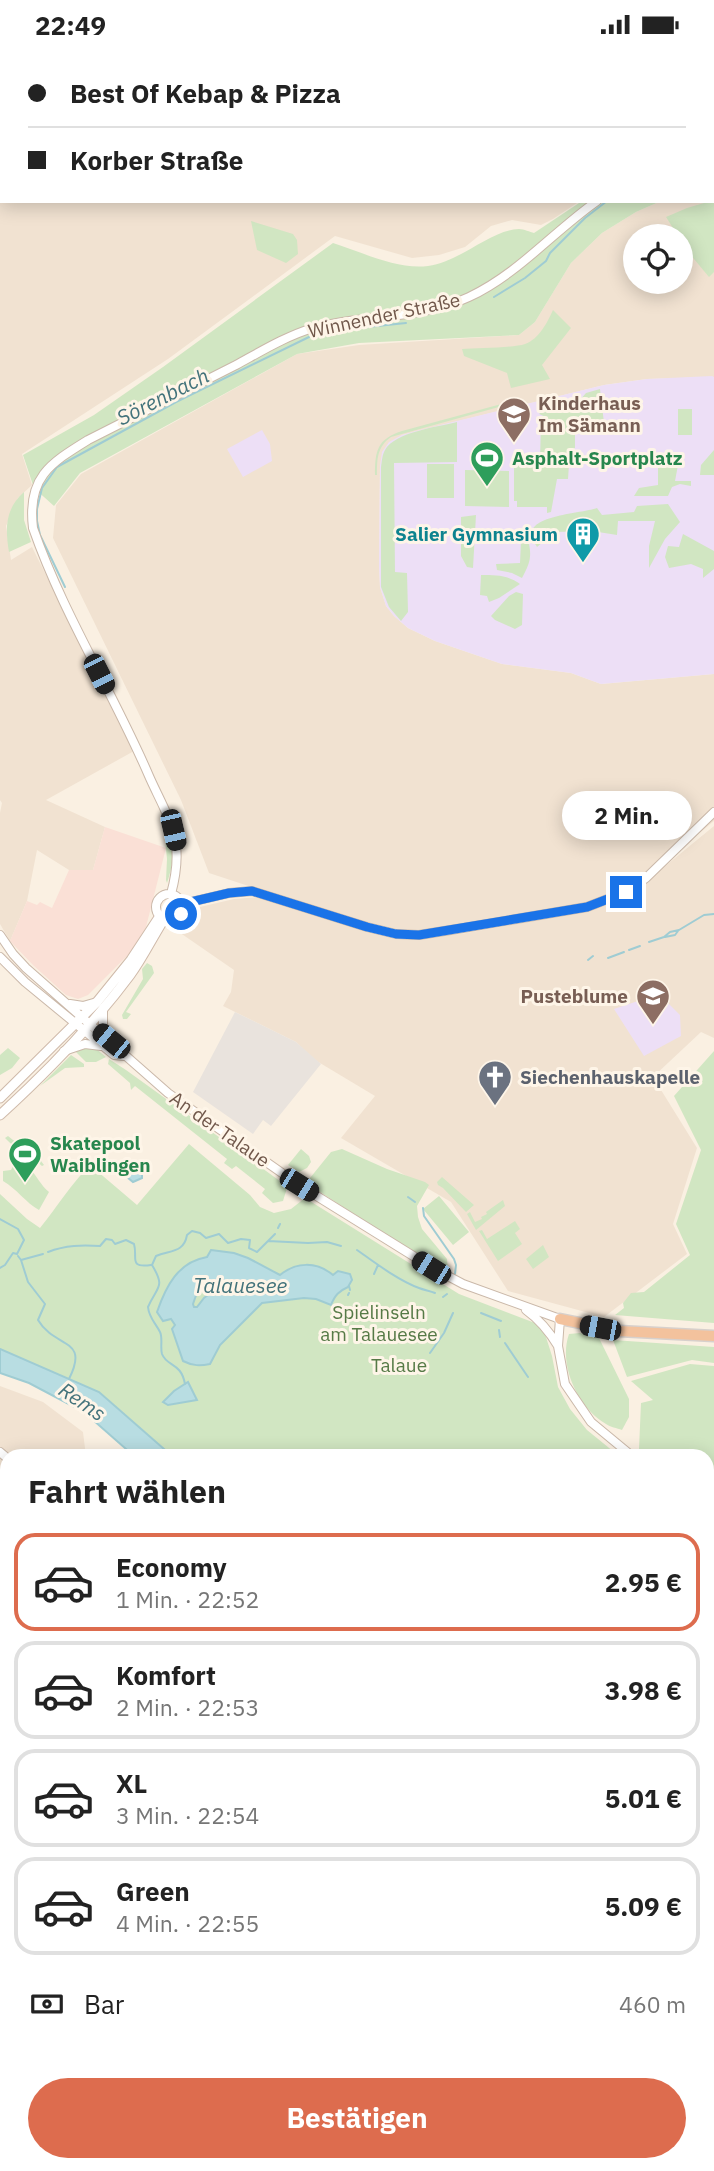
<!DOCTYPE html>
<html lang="de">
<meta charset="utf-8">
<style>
body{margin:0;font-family:"IBM Plex Sans",sans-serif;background:#f6f6f6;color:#222;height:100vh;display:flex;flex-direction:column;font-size:26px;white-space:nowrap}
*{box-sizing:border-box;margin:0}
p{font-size:23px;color:#767676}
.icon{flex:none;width:38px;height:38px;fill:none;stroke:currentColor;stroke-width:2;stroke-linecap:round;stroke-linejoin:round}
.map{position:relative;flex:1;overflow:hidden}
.sheet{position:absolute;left:0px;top:1400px;width:714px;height:723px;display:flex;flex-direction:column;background:#fff;border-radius:21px 21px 0 0;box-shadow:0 4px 18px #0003}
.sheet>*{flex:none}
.banner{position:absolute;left:0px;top:0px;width:714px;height:154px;box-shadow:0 4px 18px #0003;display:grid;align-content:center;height:154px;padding:0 28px;background:#fff}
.fabs{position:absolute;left:623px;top:175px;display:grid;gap:14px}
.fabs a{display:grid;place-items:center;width:70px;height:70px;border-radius:50%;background:#fff;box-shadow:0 4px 18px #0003;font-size:35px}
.end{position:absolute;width:32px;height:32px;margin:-16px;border:9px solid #1a73e8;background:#fff;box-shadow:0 0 0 4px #fff}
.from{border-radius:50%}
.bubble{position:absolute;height:49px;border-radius:24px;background:#fff;box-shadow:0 4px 18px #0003;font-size:23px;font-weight:800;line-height:49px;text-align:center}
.car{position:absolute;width:21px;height:42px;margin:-21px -10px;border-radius:9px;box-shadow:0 0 5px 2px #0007;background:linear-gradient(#222 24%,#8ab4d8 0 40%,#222 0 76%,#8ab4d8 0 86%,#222 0)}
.banner b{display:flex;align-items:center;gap:24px;height:66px;font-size:26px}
.banner b+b{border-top:2px solid #e0e0e0}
.banner i{width:18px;height:18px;background:#222}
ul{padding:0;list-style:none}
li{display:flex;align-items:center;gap:21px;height:98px;margin:0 14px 10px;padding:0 14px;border:4px solid #e0e0e0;border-radius:21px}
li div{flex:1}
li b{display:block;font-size:26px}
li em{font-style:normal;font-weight:800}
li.on{border-color:#dd6c4e}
li>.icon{width:63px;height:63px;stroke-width:1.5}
h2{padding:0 28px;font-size:32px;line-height:84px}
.pay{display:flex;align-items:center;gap:18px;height:77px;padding:0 28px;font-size:26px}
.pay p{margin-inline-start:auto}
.cta{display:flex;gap:14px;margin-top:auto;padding:14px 28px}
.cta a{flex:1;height:80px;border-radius:42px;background:#dd6c4e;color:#fff;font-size:28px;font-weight:800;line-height:80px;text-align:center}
.status{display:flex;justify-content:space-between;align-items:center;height:49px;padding:0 35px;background:#fff;direction:ltr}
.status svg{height:19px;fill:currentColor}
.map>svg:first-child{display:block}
.residential{fill:#f1e2d1;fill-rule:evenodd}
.commercial{fill:#fae0d6}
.industrial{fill:#e9e3dd}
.education{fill:#eddff6}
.green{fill:#d1e6c2;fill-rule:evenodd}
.water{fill:#b8dde2;stroke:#9fccd3;stroke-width:2;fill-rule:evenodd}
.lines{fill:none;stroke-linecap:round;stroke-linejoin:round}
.stream{stroke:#9fccd3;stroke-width:2}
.tertiary-casing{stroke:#cab8a9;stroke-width:10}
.secondary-casing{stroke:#cfbaaa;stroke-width:11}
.trunk-casing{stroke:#d7d0cc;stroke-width:13}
.tertiary{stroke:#fff;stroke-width:8}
.secondary{stroke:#fff;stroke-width:9}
.trunk{stroke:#f3c29d;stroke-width:10}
.route{stroke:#1a73e8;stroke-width:9}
.labels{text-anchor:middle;stroke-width:6;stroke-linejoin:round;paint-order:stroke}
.street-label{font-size:19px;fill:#70574a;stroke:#fef5e8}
.education-label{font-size:19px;font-weight:bold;fill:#785e54;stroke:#fef5e8;text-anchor:start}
.leisure-label{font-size:19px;font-weight:bold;fill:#27864d;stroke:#fef5e8;text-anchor:start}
.culture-label{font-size:19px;font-weight:bold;fill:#0d838f;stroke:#fef5e8;text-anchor:end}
.worship-label{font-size:19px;font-weight:bold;fill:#5b616d;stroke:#fef5e8;text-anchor:start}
.park-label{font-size:19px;fill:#567a46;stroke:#fef5e8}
.water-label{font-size:21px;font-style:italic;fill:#43737b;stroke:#fef5e8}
</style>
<div class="status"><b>22:49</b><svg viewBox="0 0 49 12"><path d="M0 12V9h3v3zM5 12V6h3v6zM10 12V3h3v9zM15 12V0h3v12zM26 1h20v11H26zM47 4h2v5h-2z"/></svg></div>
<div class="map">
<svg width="714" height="2122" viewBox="0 0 714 2122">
<rect width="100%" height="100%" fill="#faf0e2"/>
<path class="residential" d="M0,0H637L638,2H2V152H580L553,170L541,176L512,171L491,177L465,198L439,206L412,209L335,187L168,310L22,405L32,436L18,449L6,477L11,511L32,498L134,702L46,751L105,778L93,821H69L37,801L27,852L10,892L0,875V764L2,754L0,751Z
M712,138H714V328L647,330L604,336L402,386L380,417L379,517L380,538L386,557L394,567L408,579L435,592L502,615L571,624L601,635L714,625V772L621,848L420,885L376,879L209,824L181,751L53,489L56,456L81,425L297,305L359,296L519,286L535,273L571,214L602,184L636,163L661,152H712ZM635,187H681V233H635Z
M714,777V989L701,983L653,1028L697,1099L673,1175L687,1205L604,1268L508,1242L451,1153L341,1089L375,1047L315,1011L296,993L223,957L231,943L234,921L176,881L186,869L187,861L234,850L261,848L417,888L461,885L587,862L624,851Z
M0,1337L43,1353L83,1383L86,1407H7V1746L0,1749Z"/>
<path class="commercial" d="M105,778L166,799L146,878L130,904L88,946L78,950L66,946L33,916L10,892L27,852L37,856L40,853L52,859L69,821H93Z"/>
<path class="industrial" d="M235,963L296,993L321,1015L271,1077L263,1071L253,1085L193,1043Z
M0,1801L7,1808V2116H456L458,2122H0Z"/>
<path class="education" d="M712,327L714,328V625L601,635L571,624L502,615L435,592L408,579L394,567L386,557L380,538L379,517L380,417L382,403L389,393L402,386L416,382L604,336L647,330Z
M262,381L270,395L272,412L243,428L227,400Z
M650,948L665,951L680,966L681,987L644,1007L614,960Z"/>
<path class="green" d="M714,151V223L709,228L684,198L681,187H678L666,168L687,159Z
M582,152H661L636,163L602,184L571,214L535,273L519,286L359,294L297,305L80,424L54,457L34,439L23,406L94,366L163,318L333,194C362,203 397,221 428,217C462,212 490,181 519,180C524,180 530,183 534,184Z
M251,172L293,185L297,191L298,205L286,214L257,201Z
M553,261L571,279L542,316L550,330L511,339L507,324L464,307L462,300C476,299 514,299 525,295C539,290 547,274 553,261Z
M600,340L604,374H575V399L570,401L568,430H557L551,463L547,464V458H517V452H514V414H540L541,370L548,369L539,365L550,355L561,362L572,360L586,344Z
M505,354L506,356L391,388C377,398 377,410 377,426H375C375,402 377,390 402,382Z
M678,360H692V386H678Z
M457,373V413L394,414L395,523L407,524L408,563L401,572L389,558L381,538V418C382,412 382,406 385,401C395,383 437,378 457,373Z
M714,401V426H700L701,416Z
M427,415H454V449H427Z
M658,416H678L675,432H691V437L680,435L672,438L668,447H634L639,439L658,436Z
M465,421L509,422V458L465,457Z
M24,443V471L31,493L9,503C5,479 5,460 24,443Z
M668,455L680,473L665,490L649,519V497L655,472H618L617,486L592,482L555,483L537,498C535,494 532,491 532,487C527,466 585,464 597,459L602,466L634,463L637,457Z
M476,466L473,519L467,518L461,507V468Z
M683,485L714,502V520L703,529V520L691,515L669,519L665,508L668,497L679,498Z
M521,492L529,495C532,509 529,516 522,529L512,524L497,521L496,515L520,514Z
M481,526C496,526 508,526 520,535L499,549L489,553L487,547L480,546Z
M516,543L523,545L522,576L515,580L495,571L491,567L509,547Z
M167,789C176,803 172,819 167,834L166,831L167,810L165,790Z
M147,914L152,917L154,924L126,963L131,965L127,970H123L122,966L143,930L142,920Z
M8,999L20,1009L12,1019L0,1026V1006Z
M80,999H95L106,1008L96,1013H86L75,1002Z
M714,1002V1274L615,1266L624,1259L623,1254L631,1244L644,1243L690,1206L676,1175L701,1101L674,1047Z
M71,1006L84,1015V1018L65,1019L40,1037Z
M109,1010L126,1021L284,1135L287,1139L283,1152L273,1154L262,1144L265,1140L236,1117L232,1120L224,1114L227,1110L135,1037L131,1041L130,1034L108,1015Z
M8,1087C20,1098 36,1103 44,1116L42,1117C31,1106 16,1101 5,1089Z
M189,1095L250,1146L260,1158L274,1164L291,1160L305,1149L459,1245L535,1274L545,1285L552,1307L558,1338L570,1360L587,1381L619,1407H172L99,1343L0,1300V1145L27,1170L40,1179C57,1158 71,1135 90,1116L137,1156ZM212,1201L234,1204L280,1227L333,1226L348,1238C339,1242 335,1246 331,1256L316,1250L304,1249L262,1254L220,1296L210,1315L200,1317L183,1312L172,1280L175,1276L171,1270H167L200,1209L207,1208ZM188,1334L196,1351L168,1356L174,1342Z
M301,1100L309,1107L311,1113L307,1119L299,1123L288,1116Z
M342,1100L387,1120L425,1133L429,1136L417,1157L418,1168L422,1180L447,1210L448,1223L406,1199L311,1137L310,1129L331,1103Z
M17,1110C32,1115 37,1133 49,1143L39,1161C26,1154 17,1140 3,1132V1122L11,1121Z
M442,1128L474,1156L466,1163L443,1139L438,1136L437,1133Z
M439,1147L469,1183L453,1196L423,1160Z
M503,1151L505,1157L476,1181L467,1165L470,1163L475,1173L482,1170L481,1168L487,1165L486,1163Z
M515,1172L520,1180L515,1184L522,1195L498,1212L479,1182L482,1181L487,1190Z
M543,1196L549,1208L533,1220L526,1210Z
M204,1233L212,1236V1243L197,1258H194L193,1255L199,1238Z
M580,1284L599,1289L629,1350V1368L622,1381C617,1379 610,1378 606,1375C578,1359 558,1316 569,1285Z
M613,1291L714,1298V1314L692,1311L627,1328Z
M690,1315L714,1317V1482L707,1471V1407H646L639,1400L641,1354L653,1351L631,1332Z
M707,1502L714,1512V1578L707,1585Z
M707,1748L714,1751V1844L707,1860Z
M7,1759V1803H2L0,1801V1762Z
M714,1871V1929L707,1926V1906L709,1900L707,1903V1888Z
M7,1931V1962L0,1964V1935Z
M707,1947L714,1951V2018L707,2015Z
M707,2023L714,2026V2061L707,2056Z
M707,2074L714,2078V2122H473L470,2116H707Z"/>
<path class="water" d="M131,1116L142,1124V1129L133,1133L122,1124L121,1118Z
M211,1201L234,1204L248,1209L280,1226C296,1213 316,1212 333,1226L338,1222L350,1225L352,1231L348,1238C339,1242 335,1246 331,1256L316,1250L304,1249L262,1254L220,1296L210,1315C200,1317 193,1317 183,1312L172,1280L175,1276L171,1270L163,1272L157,1263C166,1237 178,1213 207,1208ZM204,1233L212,1236V1243L204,1249L197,1258H194L193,1255L199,1238Z
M0,1300L99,1343L172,1407H134L84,1363L29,1334L0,1324Z
M188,1333L197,1351L168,1356L163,1353L174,1342Z
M707,1684L714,1688V1716L707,1712Z"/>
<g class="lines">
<path class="stream" d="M494,248L525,229L546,212L550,204L585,169L607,152
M65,538L40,486L37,472V460L42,439L57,418L176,353L309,288L339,281L406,274
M665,888L675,886L678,882
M649,893L664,888L670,883L679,881L704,866L714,865
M629,901L640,897
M608,909L624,903
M588,911L593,907
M408,1148L415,1153
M423,1159L424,1167L454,1210L456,1216L455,1225
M0,1170L18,1180L24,1191L17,1205L13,1204L5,1216L0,1219
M278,1179L280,1175
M268,1192L308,1194L327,1193L341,1197
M357,1201C374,1213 399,1232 419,1239C424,1241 430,1242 435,1244
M48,1203C66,1196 82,1196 100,1197L106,1190L112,1191L115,1195L126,1191L134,1195C138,1209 128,1219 151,1216
M18,1207L21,1211L43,1205
M21,1211L28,1233L45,1255L38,1271C55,1300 90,1288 69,1330
M152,1216L156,1207C170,1201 184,1204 187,1186L192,1182L200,1184L206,1189L219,1185L228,1194L241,1190L250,1191L249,1199L257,1203L275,1185
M152,1216C166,1239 157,1237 148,1258C149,1269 155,1273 160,1283C163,1289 160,1298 162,1305C167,1318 181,1313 185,1335
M374,1225L378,1216
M349,1237L350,1241
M348,1246L349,1244
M443,1248L447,1245
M481,1264L501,1272
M499,1281L500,1288
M505,1294L528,1328
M430,1304L444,1284L453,1264"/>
<g class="tertiary-casing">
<path id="tertiary" d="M712,102H714
M156 858a13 13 0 1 1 26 0a13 13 0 1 1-26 0Z
M171,845C175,830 178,813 176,797C173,772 159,750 149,727C113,643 63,565 33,479C27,429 49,415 88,391C138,366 187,341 236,316C260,303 286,287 313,279C364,265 420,271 469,248C518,225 553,183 597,152
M182,855L229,844L252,842L367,878L396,885L419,886L463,879L587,858L626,843L646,829L714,763
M0,886L13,905L26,919L168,1044L299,1136L431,1218L463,1235L560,1270L558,1297L565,1335L591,1373L632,1407
M0,908L25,933L114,1006L124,1007
M70,955L83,957L97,953
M103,960V977L107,987
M64,1002L85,995L101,997
M526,1261C540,1271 549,1282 558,1297
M0,1403L7,1409
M707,1490L714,1500"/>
</g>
<g class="secondary-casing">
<path id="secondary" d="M0,1049L97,953L131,911L160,867
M0,1066C47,1023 92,977 130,926C143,908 152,889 164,870
M0,1758L7,1754
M707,2067L714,2072"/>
</g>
<g class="trunk-casing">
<path id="trunk" d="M560,1270L619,1282L714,1287"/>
</g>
<use href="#tertiary" class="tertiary"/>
<use href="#secondary" class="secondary"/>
<use href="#trunk" class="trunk"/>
</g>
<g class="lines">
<path class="route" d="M181,865L182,855L229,844L252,842L367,878L396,885L419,886L587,858L626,843"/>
</g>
<defs>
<g id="school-pin" transform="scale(1.75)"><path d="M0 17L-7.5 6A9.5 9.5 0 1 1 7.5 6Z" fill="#8d6e63" stroke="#fef5e8"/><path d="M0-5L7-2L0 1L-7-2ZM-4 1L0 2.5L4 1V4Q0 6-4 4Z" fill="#fff"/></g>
<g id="stadium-pin" transform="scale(1.75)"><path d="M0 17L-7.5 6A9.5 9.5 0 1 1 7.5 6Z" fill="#2e9e5b" stroke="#fef5e8"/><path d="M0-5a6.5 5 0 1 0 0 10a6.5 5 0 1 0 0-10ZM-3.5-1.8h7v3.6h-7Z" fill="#fff"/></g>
<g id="building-pin" transform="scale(1.75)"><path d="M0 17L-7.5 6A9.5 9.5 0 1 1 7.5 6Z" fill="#0f9aa8" stroke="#fef5e8"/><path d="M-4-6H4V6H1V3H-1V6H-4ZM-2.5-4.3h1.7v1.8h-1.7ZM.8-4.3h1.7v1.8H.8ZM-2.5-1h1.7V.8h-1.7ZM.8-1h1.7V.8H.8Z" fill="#fff"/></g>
<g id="church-pin" transform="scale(1.75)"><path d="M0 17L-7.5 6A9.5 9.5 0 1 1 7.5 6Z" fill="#6b7280" stroke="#fef5e8"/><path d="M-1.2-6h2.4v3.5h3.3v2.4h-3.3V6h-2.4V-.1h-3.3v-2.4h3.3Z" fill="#fff"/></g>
</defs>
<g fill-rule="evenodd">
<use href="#school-pin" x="514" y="365"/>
<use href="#stadium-pin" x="487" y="409"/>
<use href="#building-pin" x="583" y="485"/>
<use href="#school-pin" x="653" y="947"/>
<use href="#church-pin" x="495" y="1028"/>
<use href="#stadium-pin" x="25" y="1105"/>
</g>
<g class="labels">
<g class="street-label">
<text transform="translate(384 266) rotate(-12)" y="7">Winnender Straße</text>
<text transform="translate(220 1080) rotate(35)" y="7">An der Talaue</text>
</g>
<g class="education-label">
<text x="538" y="361">Kinderhaus<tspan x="538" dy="22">Im Sämann</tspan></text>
<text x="628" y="954" text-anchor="end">Pusteblume</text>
</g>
<g class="leisure-label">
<text x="512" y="416">Asphalt-Sportplatz</text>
<text x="50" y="1101">Skatepool<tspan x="50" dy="22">Waiblingen</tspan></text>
</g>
<g class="culture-label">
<text x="558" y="492">Salier Gymnasium</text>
</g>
<g class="worship-label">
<text x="520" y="1035">Siechenhauskapelle</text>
</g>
<g class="park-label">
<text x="379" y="1270">Spielinseln<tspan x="379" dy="22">am Talauesee</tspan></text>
<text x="399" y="1323">Talaue</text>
</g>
<g class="water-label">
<text transform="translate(163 348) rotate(-27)" y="7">Sörenbach</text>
<text x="240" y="1244">Talauesee</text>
<text transform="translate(82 1353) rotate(34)" y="7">Rems</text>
</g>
</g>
</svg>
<div class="fabs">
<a><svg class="icon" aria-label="locate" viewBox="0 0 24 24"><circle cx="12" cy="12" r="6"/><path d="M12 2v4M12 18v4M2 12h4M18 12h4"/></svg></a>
</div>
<i class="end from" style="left:181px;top:865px"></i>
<i class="end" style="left:626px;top:843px"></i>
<div class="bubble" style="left:562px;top:742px;width:130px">2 Min.</div>
<i class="car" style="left:99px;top:625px;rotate:153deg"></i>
<i class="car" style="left:173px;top:781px;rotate:167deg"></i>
<i class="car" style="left:111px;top:992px;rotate:309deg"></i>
<i class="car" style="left:299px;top:1136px;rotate:122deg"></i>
<i class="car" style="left:431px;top:1219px;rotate:302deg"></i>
<i class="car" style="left:600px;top:1279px;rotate:281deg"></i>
<div class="banner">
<b><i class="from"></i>Best Of Kebap &amp; Pizza</b>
<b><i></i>Korber Straße</b>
</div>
<section class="sheet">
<h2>Fahrt wählen</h2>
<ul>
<li class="on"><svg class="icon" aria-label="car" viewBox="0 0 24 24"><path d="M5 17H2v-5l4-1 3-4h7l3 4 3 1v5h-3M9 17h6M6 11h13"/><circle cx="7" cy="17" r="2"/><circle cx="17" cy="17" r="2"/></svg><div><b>Economy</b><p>1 Min. · 22:52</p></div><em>2.95 €</em></li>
<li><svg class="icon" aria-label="car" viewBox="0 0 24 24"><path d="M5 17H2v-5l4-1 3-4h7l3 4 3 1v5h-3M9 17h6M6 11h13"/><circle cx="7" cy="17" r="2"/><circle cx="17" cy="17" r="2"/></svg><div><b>Komfort</b><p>2 Min. · 22:53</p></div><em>3.98 €</em></li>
<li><svg class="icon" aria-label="car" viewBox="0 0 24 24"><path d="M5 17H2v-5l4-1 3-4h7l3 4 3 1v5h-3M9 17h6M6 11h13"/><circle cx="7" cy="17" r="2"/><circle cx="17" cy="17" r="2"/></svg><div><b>XL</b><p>3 Min. · 22:54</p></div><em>5.01 €</em></li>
<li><svg class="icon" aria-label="car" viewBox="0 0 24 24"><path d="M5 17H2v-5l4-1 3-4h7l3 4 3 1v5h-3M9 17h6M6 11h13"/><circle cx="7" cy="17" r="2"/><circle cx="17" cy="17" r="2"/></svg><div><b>Green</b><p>4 Min. · 22:55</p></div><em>5.09 €</em></li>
</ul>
<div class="pay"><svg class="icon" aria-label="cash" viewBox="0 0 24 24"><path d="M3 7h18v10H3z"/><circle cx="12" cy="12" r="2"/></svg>Bar<p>460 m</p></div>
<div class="cta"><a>Bestätigen</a></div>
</section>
</div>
